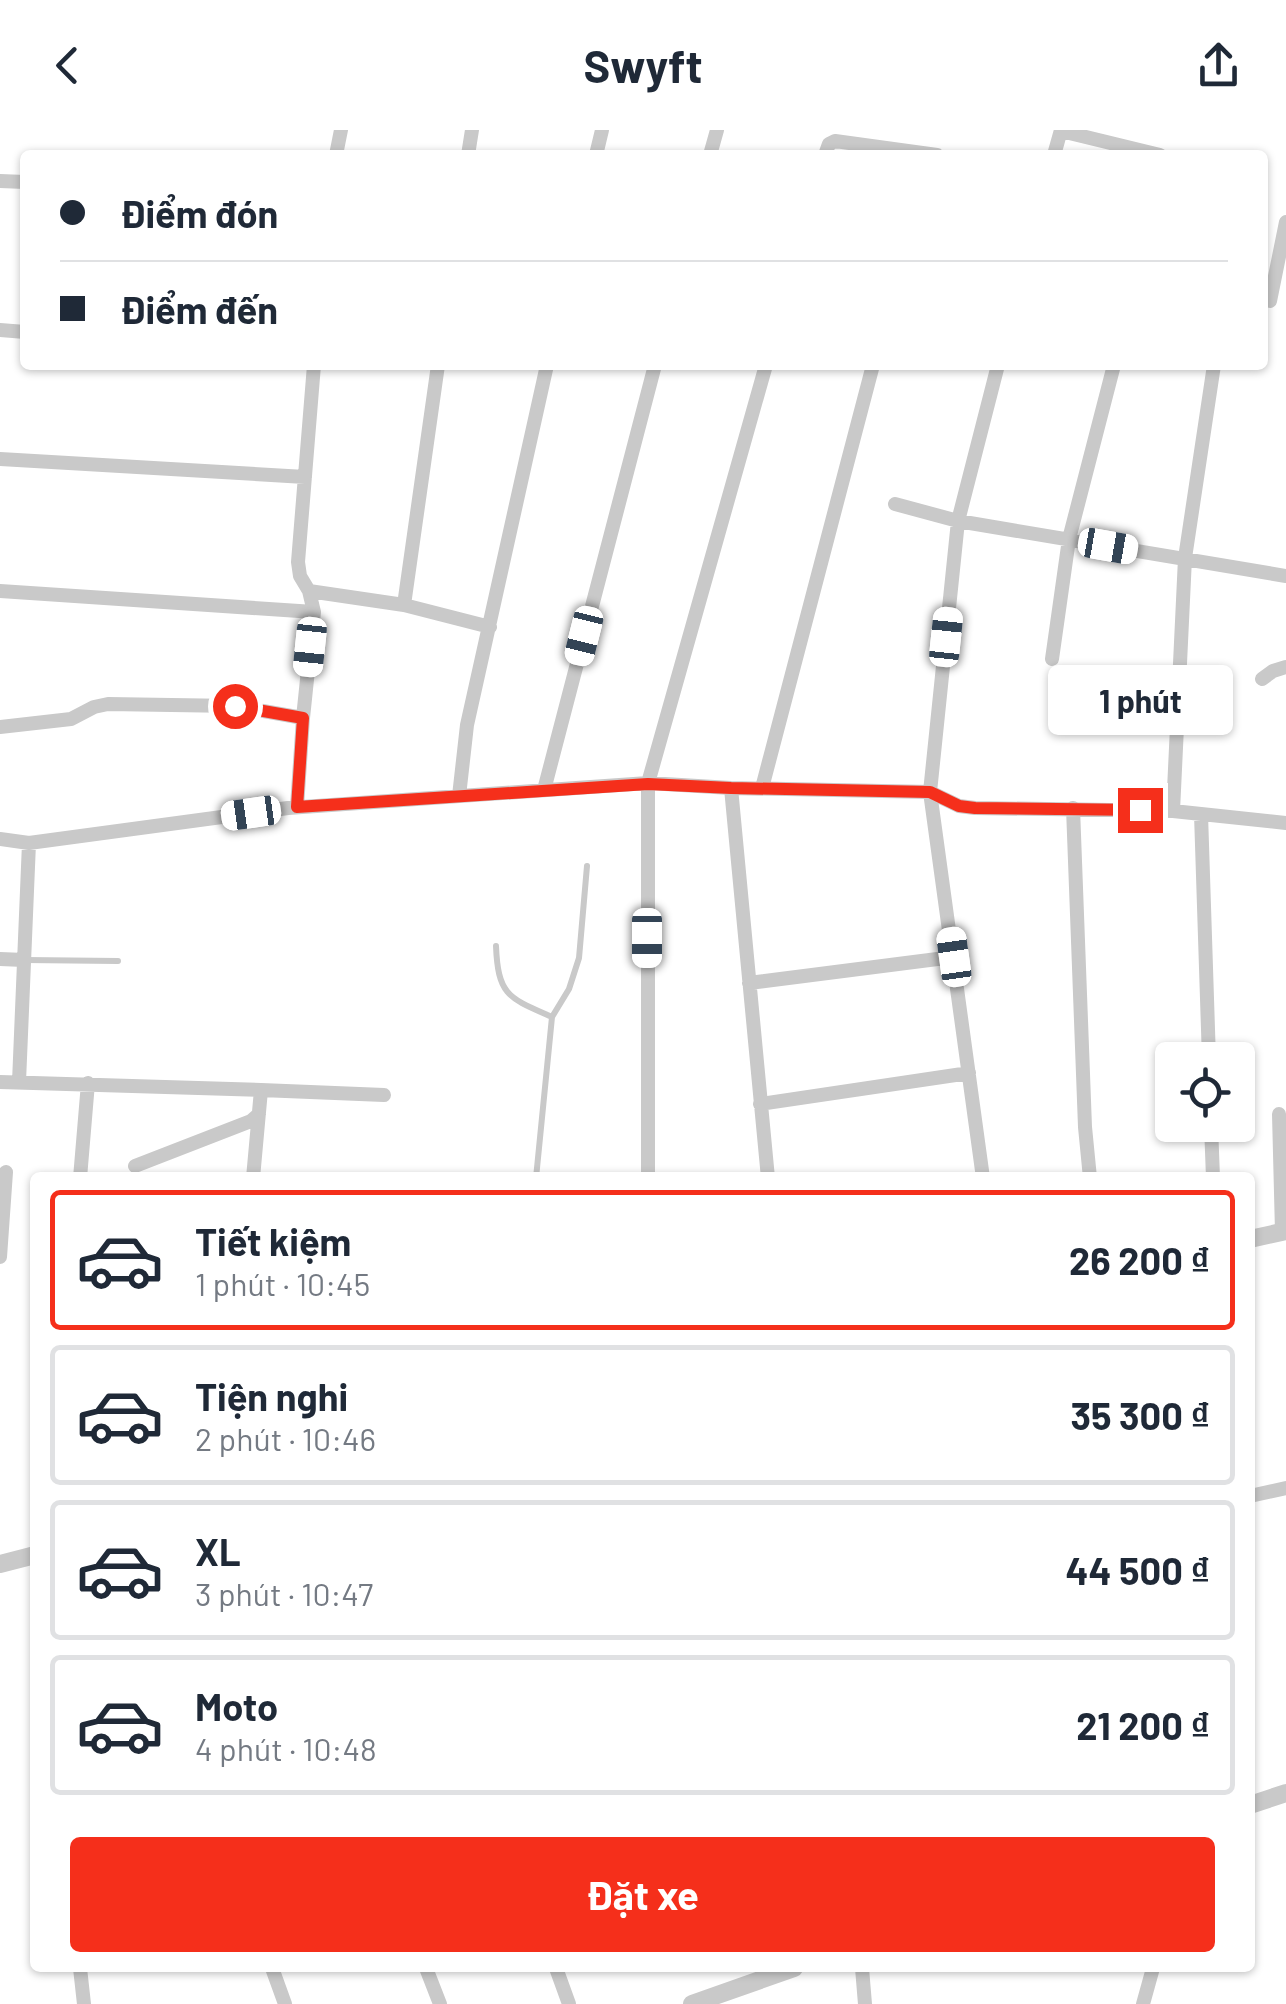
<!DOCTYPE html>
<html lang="vi">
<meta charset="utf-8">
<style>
body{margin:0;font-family:Barlow,sans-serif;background:#f6f6f7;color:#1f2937;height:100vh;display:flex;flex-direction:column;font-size:38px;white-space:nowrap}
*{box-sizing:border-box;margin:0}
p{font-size:32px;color:#747a83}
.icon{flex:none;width:55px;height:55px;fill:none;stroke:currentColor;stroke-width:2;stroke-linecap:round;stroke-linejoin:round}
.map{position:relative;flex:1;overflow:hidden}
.side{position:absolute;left:30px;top:1042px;width:1225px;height:800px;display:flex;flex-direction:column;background:#fff;border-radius:10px;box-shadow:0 2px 8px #0004}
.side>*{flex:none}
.guide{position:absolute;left:20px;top:20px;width:1248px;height:220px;border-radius:10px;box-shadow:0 2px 8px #0004;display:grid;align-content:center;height:220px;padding:0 40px;background:#fff}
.tools{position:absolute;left:1155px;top:912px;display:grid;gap:20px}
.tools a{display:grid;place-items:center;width:100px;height:100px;border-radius:10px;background:#fff;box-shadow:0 2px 8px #0004;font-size:50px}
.end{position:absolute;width:45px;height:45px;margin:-22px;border:12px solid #f52f1b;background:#fff;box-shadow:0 0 0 5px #fff}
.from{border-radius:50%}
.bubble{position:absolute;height:70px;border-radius:10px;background:#fff;box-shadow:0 2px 8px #0004;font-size:32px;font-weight:700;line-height:70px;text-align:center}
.car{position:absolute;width:30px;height:60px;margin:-30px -15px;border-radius:12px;box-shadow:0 0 8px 2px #0007;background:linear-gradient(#fff 24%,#345 0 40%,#fff 0 76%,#345 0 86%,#fff 0)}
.guide b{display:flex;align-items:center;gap:35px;height:95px;font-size:38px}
.guide b+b{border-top:2px solid #e0e1e3}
.guide i{width:25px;height:25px;background:#1f2937}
ul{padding:18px 0 0;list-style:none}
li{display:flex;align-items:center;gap:30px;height:140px;margin:0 20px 15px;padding:0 20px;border:5px solid #e0e1e3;border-radius:10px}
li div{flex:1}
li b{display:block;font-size:38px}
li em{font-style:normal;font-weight:700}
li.current{border-color:#f52f1b}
li>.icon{width:90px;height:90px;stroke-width:1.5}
.cta{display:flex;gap:20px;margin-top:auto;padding:20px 40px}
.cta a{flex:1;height:115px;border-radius:10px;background:#f52f1b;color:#fff;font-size:40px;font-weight:700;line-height:115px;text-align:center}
header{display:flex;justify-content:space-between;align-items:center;height:130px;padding:0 40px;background:#fff;font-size:45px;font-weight:700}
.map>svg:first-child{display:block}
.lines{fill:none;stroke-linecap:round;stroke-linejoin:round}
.service{stroke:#c9c9c9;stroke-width:6}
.minor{stroke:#c9c9c9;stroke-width:14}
.tertiary{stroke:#c9c9c9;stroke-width:18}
.route{stroke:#f52f1b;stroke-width:12}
</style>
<header><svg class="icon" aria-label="back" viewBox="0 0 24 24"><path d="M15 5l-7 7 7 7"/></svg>Swyft<svg class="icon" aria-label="share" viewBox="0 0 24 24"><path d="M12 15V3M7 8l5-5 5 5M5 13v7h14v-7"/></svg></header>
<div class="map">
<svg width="1286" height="1874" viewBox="0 0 1286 1874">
<rect width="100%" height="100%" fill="#fff"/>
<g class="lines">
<path class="service" d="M496,816C498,866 509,868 552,887
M25,830L118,831
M536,1048L552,887L569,859L579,828L587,736"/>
<path class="minor" d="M1061,1L1160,25
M336,25L341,0
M468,25L472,0
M596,25L602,0
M710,25L717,0
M825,25L829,14L835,11L937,25
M1054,25L1061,0
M0,51L25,52
M1270,171L1286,92
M0,200L25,202
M0,329L305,347
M895,374L958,391L1286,446
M0,461L314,482
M309,461L404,475L490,497
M404,475L438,235
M1052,529L1069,409L1114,235
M1262,549L1273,541L1286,537
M0,597L71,589L94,577L108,574L235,576L303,588
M731,658L768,1048
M762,658L873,235
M544,660L655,235
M459,666L467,595L547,235
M297,677L303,588L314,482L309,461L300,446L298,432L314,235
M1073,678L1085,997L1090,1048
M1173,681L1185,428L1214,235
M1201,684L1209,930
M0,709L29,713L288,678L648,653L731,658L930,662L959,676L975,678L1173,681L1286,693
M0,829L24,830
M749,853L953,827
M0,952L261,960L253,1048
M19,952L29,713
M261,960L384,965
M760,974L969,943
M1279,984L1282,1102
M1211,995L1213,1048
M135,1036L251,991L259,984
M80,1048L88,953
M648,1048V653L766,235
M983,1048L930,662L958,391L998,235
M0,1127L6,1042
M1250,1366L1286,1358
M80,1838L84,1874
M272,1838L285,1874
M426,1838L440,1874
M556,1838L569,1874
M862,1838L865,1874
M1143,1874L1153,1838"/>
<path class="tertiary" d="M1250,1109L1286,1101
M0,1434L35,1425
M1250,1675L1286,1663
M692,1874L794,1838"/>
</g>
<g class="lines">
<path class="route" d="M235,576L303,588L297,677L648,654L731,658L930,662L959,676L975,678L1140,680"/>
</g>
</svg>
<div class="tools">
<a><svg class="icon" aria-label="locate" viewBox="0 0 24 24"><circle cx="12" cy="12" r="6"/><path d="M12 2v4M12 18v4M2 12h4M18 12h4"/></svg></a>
</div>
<i class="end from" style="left:235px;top:576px"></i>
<i class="end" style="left:1140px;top:680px"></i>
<div class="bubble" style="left:1048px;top:535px;width:185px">1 phút</div>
<i class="car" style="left:1108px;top:416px;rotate:100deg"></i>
<i class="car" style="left:584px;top:506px;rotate:194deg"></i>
<i class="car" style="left:946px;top:507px;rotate:6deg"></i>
<i class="car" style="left:310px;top:517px;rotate:186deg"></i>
<i class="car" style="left:251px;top:683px;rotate:262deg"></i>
<i class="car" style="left:647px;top:808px;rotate:180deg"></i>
<i class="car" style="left:954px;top:827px;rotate:352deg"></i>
<div class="guide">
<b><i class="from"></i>Điểm đón</b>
<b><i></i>Điểm đến</b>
</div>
<section class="side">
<ul>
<li class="current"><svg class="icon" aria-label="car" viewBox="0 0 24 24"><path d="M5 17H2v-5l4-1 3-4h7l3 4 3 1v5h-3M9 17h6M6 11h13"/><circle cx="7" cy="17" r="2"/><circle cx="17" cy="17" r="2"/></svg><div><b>Tiết kiệm</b><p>1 phút · 10:45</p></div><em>26 200 ₫</em></li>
<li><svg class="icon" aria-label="car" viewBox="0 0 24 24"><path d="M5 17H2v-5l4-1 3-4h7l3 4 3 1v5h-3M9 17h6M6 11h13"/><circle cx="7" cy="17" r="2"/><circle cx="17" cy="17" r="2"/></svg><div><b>Tiện nghi</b><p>2 phút · 10:46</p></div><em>35 300 ₫</em></li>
<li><svg class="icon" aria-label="car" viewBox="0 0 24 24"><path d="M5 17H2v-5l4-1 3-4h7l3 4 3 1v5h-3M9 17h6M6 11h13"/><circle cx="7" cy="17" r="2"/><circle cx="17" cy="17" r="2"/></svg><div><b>XL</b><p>3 phút · 10:47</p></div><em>44 500 ₫</em></li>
<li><svg class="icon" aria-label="car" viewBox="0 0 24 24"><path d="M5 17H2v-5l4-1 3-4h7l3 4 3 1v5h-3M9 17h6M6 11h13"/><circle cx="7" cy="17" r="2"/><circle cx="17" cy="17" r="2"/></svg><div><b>Moto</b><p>4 phút · 10:48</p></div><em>21 200 ₫</em></li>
</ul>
<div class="cta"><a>Đặt xe</a></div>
</section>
</div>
